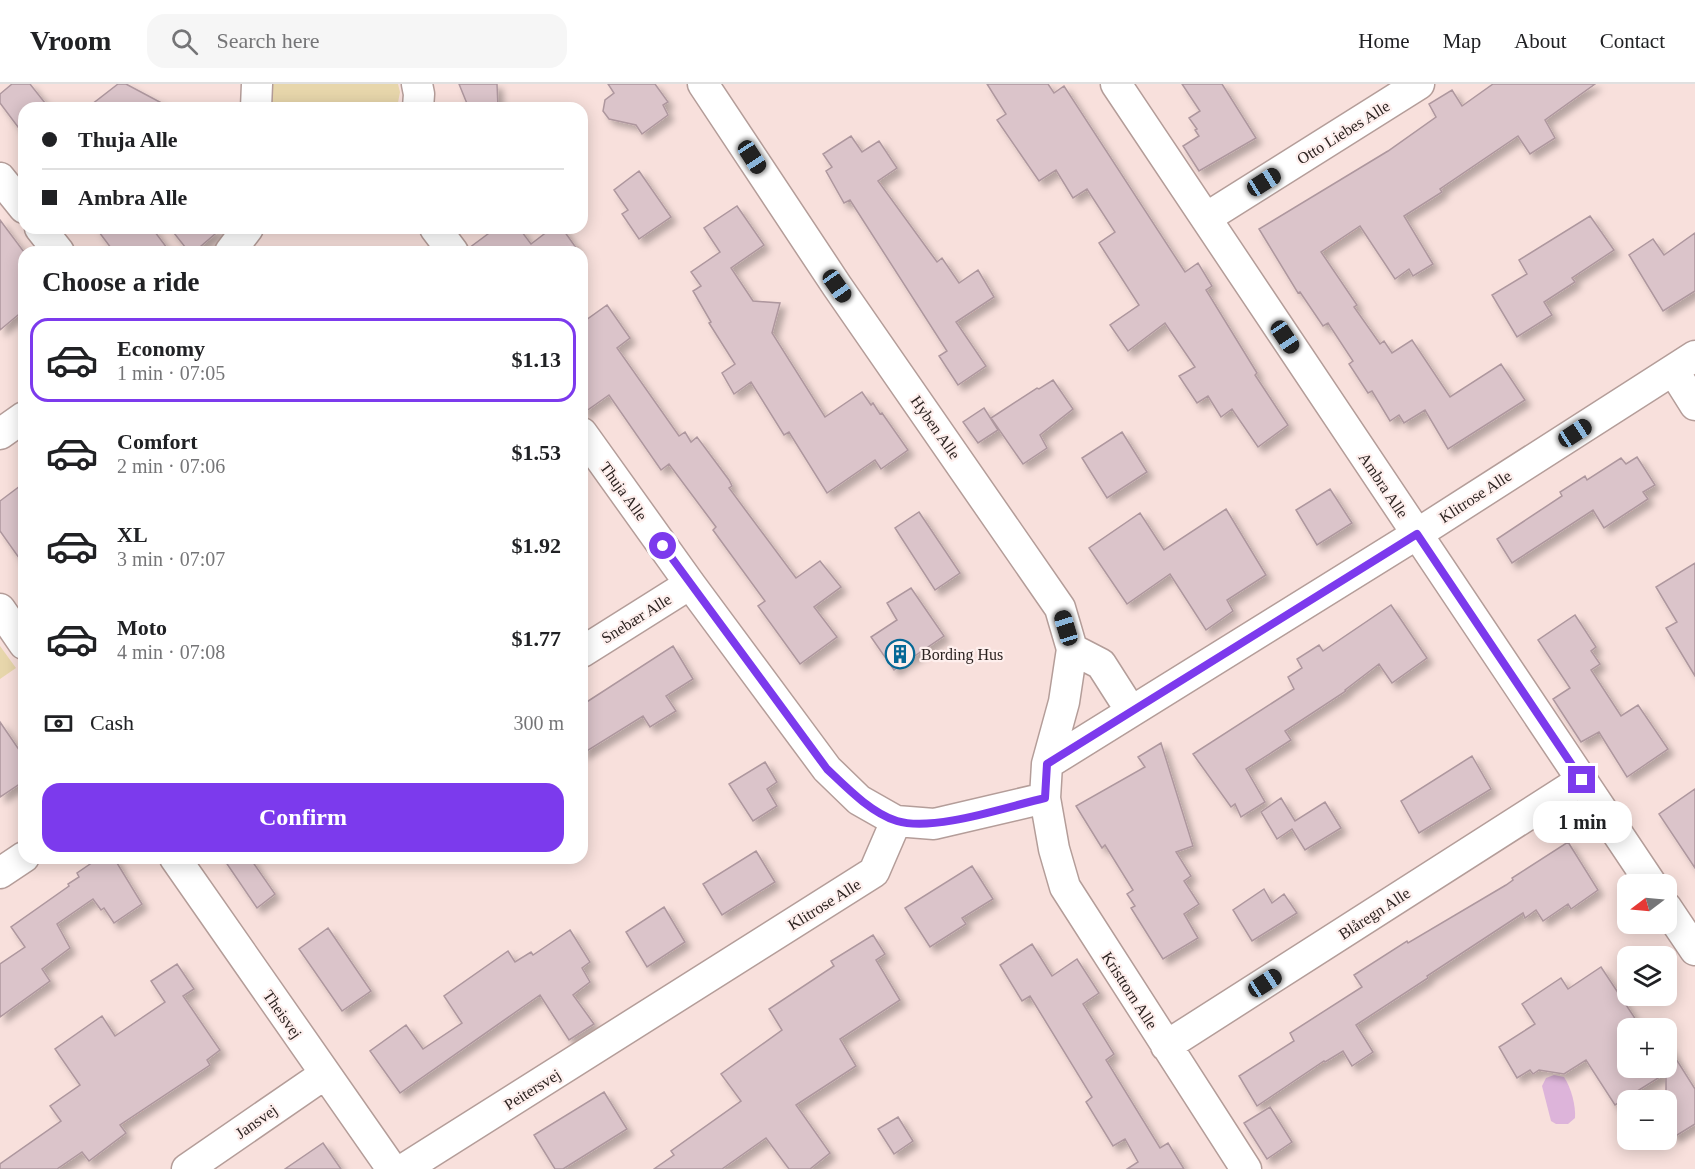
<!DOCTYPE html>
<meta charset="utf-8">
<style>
body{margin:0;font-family:"Times New Roman",serif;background:#f6f6f6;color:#202124;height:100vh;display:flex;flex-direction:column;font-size:22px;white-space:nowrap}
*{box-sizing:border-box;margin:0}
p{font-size:20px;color:#757577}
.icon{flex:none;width:33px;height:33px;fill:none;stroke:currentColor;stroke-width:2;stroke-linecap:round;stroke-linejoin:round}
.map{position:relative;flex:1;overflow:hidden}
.sheet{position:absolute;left:18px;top:162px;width:570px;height:618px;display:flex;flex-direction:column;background:#fff;border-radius:18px;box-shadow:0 3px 15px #0003}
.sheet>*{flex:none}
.hud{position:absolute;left:18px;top:18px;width:570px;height:132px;border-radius:18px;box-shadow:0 3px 15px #0003;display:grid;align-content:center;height:132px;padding:0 24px;background:#fff}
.needle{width:39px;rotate:254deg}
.buttons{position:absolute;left:1617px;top:790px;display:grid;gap:12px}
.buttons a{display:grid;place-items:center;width:60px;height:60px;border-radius:12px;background:#fff;box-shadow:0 3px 15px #0003;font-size:30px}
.end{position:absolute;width:27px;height:27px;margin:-14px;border:8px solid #7c3aed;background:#fff;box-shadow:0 0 0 3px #fff}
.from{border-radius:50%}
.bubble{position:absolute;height:42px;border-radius:18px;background:#fff;box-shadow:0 3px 15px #0003;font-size:20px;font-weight:700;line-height:42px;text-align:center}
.car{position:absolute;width:18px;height:36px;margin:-18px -9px;border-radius:8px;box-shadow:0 0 4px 2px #0007;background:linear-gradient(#222 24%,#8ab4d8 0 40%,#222 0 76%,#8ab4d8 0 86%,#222 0)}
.hud b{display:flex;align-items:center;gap:21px;height:57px;font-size:22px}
.hud b+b{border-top:2px solid #e0e0e0}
.hud i{width:15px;height:15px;background:#202124}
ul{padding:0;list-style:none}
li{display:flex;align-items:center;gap:18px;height:84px;margin:0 12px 9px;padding:0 12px;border:3px solid transparent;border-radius:18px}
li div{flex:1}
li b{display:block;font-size:22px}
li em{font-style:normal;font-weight:700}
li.active{border-color:#7c3aed}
li>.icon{width:54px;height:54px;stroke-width:1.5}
h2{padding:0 24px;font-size:27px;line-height:72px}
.pay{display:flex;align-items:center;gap:15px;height:66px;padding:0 24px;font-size:22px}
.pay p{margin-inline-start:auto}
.primary-button{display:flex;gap:12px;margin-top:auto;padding:12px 24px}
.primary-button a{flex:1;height:69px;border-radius:18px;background:#7c3aed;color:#fff;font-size:24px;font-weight:700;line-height:69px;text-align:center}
header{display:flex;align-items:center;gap:36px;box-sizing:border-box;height:84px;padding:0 30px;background:#fff;border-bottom:2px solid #e0e0e0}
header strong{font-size:28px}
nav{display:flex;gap:33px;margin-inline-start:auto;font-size:21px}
.search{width:420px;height:54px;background:#f6f6f6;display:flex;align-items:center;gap:15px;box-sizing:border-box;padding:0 21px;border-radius:18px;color:#757577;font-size:22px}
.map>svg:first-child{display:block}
.green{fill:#e7d6ab}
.water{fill:#ddb4da}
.building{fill:#dbc4ca;stroke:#ae979e;stroke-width:1.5;filter:url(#shadow)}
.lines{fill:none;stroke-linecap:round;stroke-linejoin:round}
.minor-casing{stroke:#b49d99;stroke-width:33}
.minor{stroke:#fff;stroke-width:30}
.route{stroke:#7c3aed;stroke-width:8}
.labels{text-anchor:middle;stroke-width:4.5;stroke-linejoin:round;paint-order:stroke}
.street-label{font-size:16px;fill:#2c2321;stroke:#feefed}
.poi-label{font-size:16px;fill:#2c2321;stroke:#feefed;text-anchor:start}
</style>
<header>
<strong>Vroom</strong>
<div class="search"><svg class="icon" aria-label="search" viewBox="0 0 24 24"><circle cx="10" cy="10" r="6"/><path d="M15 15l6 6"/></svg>Search here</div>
<nav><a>Home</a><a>Map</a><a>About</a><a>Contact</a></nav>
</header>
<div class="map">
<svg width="1695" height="1085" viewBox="0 0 1695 1085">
<defs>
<filter id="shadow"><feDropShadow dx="5.5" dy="5.5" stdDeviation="3" flood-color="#0004"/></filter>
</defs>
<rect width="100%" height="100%" fill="#f8e0dc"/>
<path class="green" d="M269,0H398L400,8L397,24H271L267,8Z
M0,562L16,584L0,595Z"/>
<path class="water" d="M1554,991L1564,993C1571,1003 1576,1022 1575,1034L1568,1040H1556L1551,1037L1542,1002L1546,994Z"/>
<path class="building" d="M12,0H30L49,24H24V51L0,19V10Z
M118,0H126L171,24H87Z
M459,0H497L498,23L468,22Z
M608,0H655L668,18L663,21L668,31L642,50L636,41L609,35L603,27L605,16L614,9Z
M987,0H1048L1054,9L1064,2L1185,188L1198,179L1212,202L1206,206L1257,289L1255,291L1288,341L1258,363L1232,325L1221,333L1208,312L1197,319L1179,292L1195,283L1165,239L1128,267L1110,241L1139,221L1099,159L1115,148L1087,105L1073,114L1056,86L1039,97L997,36L1006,30Z
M1182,0H1222L1256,54L1199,87L1183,62L1199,52L1195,46L1197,45L1189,34L1200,27Z
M1493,0H1595L1545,36L1555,54L1530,70L1518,52L1440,105L1442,108L1404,132L1433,180L1413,192L1409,185L1395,195L1360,142L1321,168L1357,221L1354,223L1380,260L1384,257L1392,269L1412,256L1450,313L1501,280L1525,316L1448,365L1425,326L1404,339L1399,331L1390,337L1372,307L1368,309L1349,280L1353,277L1328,239L1323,242L1300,208L1298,209L1259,145L1388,67L1436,33L1429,20L1452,6L1462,22Z
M851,52L862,68L879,57L897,84L878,97L937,178L942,174L959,199L978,186L994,213L956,238L986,282L958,301L939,272L947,267L850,116L844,119L826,87L832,83L823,70Z
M639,87L671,133L639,155L622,130L628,126L614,106Z
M737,122L764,161L731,184L753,217L780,219L772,249L825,333L862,308L871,321L873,319L880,330L882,329L908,366L881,385L875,376L827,409L789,348L784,351L751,298L734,310L722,289L735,280L709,239L711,238L693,207L701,202L691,188L720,168L704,144Z
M1590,132L1614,166L1572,194L1575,198L1544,218L1552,231L1517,253L1492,211L1527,190L1519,176Z
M0,136L24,168V226L0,246Z
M96,144H152L170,168H114Z
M170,144H222L194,168H189Z
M496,144H519L531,160L552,144H562L579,168H470L469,164Z
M1695,149V207L1663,227L1629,171L1653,155L1664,171Z
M607,221L630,254L617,264L679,352L685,348L691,358L697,353L729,396L732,402L729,404L796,494L820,477L841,503L814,523L837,553L800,580L758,522L765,517L713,446L716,443L669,380L661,386L609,311L582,330V239Z
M1053,296L1073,325L1040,351L1047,364L1023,380L991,334L1037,304L1039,305Z
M984,324L998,346L978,359L963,338Z
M1122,348L1147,388L1107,414L1082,374Z
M1637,373L1655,401L1643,408L1648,415L1604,444L1593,426L1512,479L1497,455L1562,412L1560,408L1585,392L1587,396L1621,374L1626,380Z
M24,399V481L0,447V417Z
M1330,405L1352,439L1317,461L1296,426Z
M1226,425L1266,491L1227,516L1233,527L1206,546L1170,490L1127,520L1089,464L1140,429L1164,466Z
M919,428L960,489L935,506L895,444Z
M1695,479V592L1666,544L1677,538L1656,503Z
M911,504L944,552L894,586L871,553L897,536L887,519Z
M1391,521L1427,574L1392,599L1379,580L1345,606L1346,607L1285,647L1291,656L1246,685L1265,718L1241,733L1235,720L1231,723L1193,670L1294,605L1288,593L1302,584L1297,575L1319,561L1323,567Z
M1575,531L1596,563L1591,567L1600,580L1591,586L1621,632L1638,621L1668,665L1627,693L1599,648L1581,658L1553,615L1570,604L1538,556Z
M673,562L693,595L666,612L676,627L650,643L643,632L582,670V621Z
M0,638L24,673V697L0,713Z
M1161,659L1193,762L1176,768L1191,792L1184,797L1199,820L1184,830L1198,854L1163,875L1131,824L1135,822L1127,810L1133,806L1105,761L1102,764L1076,722L1145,683L1138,673Z
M1472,672L1491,705L1419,749L1401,717Z
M765,678L777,698L767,705L777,722L753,737L729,700Z
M1695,705V784L1659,730Z
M1281,714L1295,737L1325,718L1341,744L1305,766L1292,745L1277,755L1261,728Z
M1568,758L1598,806L1571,825L1568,820L1543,837L1536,826L1525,834L1523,829L1427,892L1428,894L1356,941L1373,968L1352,982L1343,967L1325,978L1324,977L1257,1022L1239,992L1294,957L1290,949L1362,903L1354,891L1407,857L1408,859L1506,801L1513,796L1512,794Z
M756,767L775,798L722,831L703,800Z
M99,774H114L142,820L114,839L104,824L101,826L93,815L57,840L70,864L42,885L50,897L0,933V880L25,863L11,843L69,802L68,800L79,793L77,789Z
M223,774H250L275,810L257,824Z
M972,782L993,815L962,834L966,840L930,863L905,824Z
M1264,805L1272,819L1284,810L1297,829L1252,857L1233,826Z
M664,823L685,858L647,883L626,848Z
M328,844L371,907L342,927L299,865Z
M570,846L590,878L582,884L590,898L573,911L594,940L569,956L540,911L400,1009L370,967L406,941L423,965L462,939L444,912L508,867L515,878L531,868L533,871Z
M873,851L885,870L876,876L900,916L840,955L856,982L796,1021L830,1069L810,1085H789L766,1054L722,1085H654L674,1071L671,1067L741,1017L721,990L782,946L769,925L834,882L831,877Z
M1032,860L1052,892L1077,875L1099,909L1083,920L1114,970L1106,976L1160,1064L1168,1059L1184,1085H1127L1138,1078L1125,1055L1113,1062L1086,1018L1092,1013L1030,912L1022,917L1000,881Z
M177,880L194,905L183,912L220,966L207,976L210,981L120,1041L126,1049L89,1077L82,1068L57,1085H0V1080L61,1037L50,1022L80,1001L55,965L102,932L115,952L165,918L151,897Z
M1601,883L1642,945H1628V984H1666V959L1695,1005V1040L1674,1053L1666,1040V989L1615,1021L1586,976L1564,990L1539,986L1533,990L1530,986L1517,994L1499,963L1535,940L1522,920L1561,894L1568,905Z
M604,1008L627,1045L563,1085H555L534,1051Z
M1270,1023L1292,1058L1267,1075L1244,1039Z
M898,1033L913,1057L894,1070L878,1045Z
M323,1059L341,1085H285Z"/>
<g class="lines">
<g class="minor-casing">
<path id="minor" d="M417,0L419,10L418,24
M703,0L837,202L1060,524L1072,565L1064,618L1047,680L1045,714L1054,765L1065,803L1246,1085
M1116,0L1652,801
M256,24L257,0
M0,94L24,124
M1206,134L1419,0
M40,144L59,168
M435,144L453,168
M230,168L248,144
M1673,286L1695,321
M582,349L690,500L827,685L859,716L896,737L934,740L1045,714
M0,350L24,333
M0,525L24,560
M1072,565L1101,580L1131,627
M582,568L690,500
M1047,680L1417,450L1695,272
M175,774L392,1085
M0,789L24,773
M1666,823L1695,866
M1166,962L1582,696
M187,1085L325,990
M404,1085L874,788L896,737"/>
</g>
<use href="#minor" class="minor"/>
</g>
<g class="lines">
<path class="route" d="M663,462L827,685C846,703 871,729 897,737C934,748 1006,723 1045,714L1047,680L1417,450L1582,696"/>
</g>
<defs>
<g id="building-ring" transform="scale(1.5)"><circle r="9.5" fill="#feefed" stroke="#066896" stroke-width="1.5"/><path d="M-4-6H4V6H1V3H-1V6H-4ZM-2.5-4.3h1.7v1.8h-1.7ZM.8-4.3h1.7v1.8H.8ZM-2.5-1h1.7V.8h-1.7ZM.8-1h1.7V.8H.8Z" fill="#066896"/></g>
</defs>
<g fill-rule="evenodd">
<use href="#building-ring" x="900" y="570"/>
</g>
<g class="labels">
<g class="street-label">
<text transform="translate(1343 48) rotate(-32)" y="6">Otto Liebes Alle</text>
<text transform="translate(936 343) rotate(55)" y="6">Hyben Alle</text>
<text transform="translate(1384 401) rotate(56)" y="6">Ambra Alle</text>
<text transform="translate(624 407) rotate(54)" y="6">Thuja Alle</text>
<text transform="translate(1475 412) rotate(-33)" y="6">Klitrose Alle</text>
<text transform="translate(636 534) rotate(-32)" y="6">Snebær Alle</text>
<text transform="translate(824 820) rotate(-32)" y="6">Klitrose Alle</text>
<text transform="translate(1374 829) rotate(-33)" y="6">Blåregn Alle</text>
<text transform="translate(1130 906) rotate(57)" y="6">Kristtorn Alle</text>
<text transform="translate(283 930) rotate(55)" y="6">Theisvej</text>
<text transform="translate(532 1005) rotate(-32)" y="6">Peitersvej</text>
<text transform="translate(256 1037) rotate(-35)" y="6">Jansvej</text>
</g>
<g class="poi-label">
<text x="921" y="576">Bording Hus</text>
</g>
</g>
</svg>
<div class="buttons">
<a><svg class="needle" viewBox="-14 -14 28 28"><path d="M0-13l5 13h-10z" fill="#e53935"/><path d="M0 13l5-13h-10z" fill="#757577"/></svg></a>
<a><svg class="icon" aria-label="layers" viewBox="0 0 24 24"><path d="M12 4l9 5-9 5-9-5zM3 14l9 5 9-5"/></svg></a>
<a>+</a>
<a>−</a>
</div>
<i class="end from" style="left:663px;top:462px"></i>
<i class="end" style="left:1582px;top:696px"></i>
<div class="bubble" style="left:1533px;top:717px;width:99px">1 min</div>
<i class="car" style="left:752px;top:73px;rotate:147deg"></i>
<i class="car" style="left:1264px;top:98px;rotate:58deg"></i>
<i class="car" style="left:837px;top:202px;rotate:145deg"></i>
<i class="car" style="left:1285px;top:253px;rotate:146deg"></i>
<i class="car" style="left:1575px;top:349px;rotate:57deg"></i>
<i class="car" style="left:1066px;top:544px;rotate:343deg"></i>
<i class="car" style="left:1265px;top:899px;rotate:57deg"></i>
<div class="hud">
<b><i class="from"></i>Thuja Alle</b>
<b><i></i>Ambra Alle</b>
</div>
<section class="sheet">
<h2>Choose a ride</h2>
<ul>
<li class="active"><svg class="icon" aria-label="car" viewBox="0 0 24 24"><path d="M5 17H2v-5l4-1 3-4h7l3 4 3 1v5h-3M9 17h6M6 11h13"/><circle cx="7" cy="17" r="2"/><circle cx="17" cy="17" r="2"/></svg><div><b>Economy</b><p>1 min · 07:05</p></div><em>$1.13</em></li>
<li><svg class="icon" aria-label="car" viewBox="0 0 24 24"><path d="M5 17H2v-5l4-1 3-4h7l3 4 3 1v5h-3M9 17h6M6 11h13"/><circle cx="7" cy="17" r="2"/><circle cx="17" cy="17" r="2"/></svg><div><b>Comfort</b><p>2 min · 07:06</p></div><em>$1.53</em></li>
<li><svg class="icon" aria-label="car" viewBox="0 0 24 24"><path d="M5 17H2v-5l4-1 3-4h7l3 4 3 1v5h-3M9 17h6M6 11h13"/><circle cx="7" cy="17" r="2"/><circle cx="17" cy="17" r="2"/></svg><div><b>XL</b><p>3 min · 07:07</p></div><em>$1.92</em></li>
<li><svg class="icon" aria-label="car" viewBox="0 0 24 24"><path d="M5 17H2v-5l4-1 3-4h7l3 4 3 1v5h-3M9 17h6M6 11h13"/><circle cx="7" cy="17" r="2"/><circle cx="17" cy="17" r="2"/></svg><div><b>Moto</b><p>4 min · 07:08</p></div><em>$1.77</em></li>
</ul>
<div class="pay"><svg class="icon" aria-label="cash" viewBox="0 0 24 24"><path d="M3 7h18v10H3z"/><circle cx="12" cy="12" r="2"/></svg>Cash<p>300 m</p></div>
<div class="primary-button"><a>Confirm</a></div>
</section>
</div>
